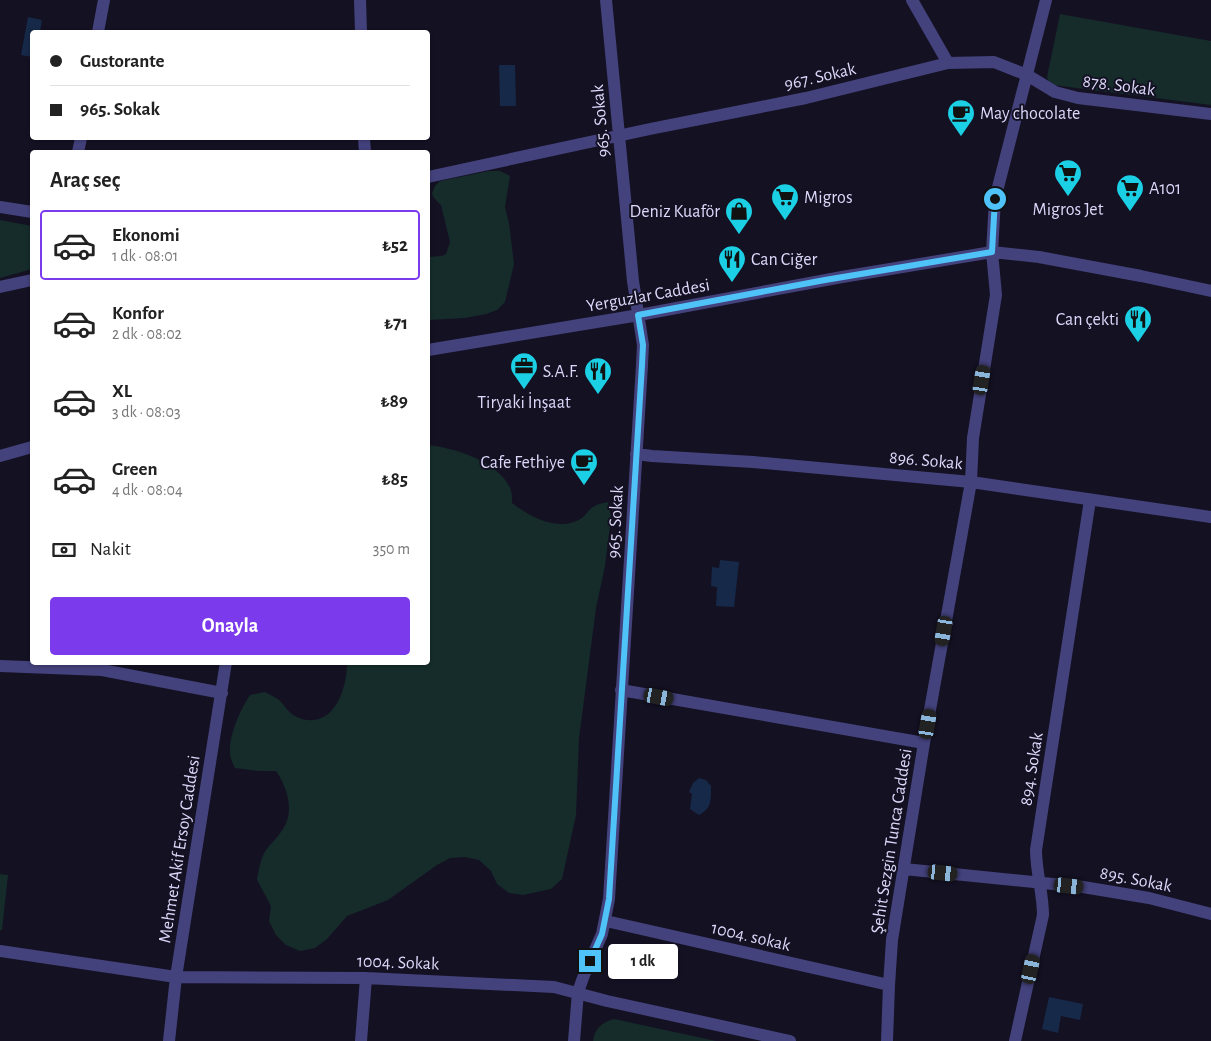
<!DOCTYPE html>
<html lang="tr">
<meta charset="utf-8">
<style>
body{margin:0;font-family:"Alegreya Sans",sans-serif;background:#f6f6f6;color:#222;height:100vh;display:flex;flex-direction:column;font-size:19px;white-space:nowrap}
*{box-sizing:border-box;margin:0}
p{font-size:16px;color:#767676}
.icon{flex:none;width:28px;height:28px;fill:none;stroke:currentColor;stroke-width:2;stroke-linecap:round;stroke-linejoin:round}
.map{position:relative;flex:1;overflow:hidden}
.panel{position:absolute;left:30px;top:150px;width:400px;height:515px;display:flex;flex-direction:column;background:#fff;border-radius:5px;box-shadow:0 1px 4px #0004}
.panel>*{flex:none}
.guide{position:absolute;left:30px;top:30px;width:400px;height:110px;border-radius:5px;box-shadow:0 1px 4px #0004;display:grid;align-content:center;height:110px;padding:0 20px;background:#fff}
.end{position:absolute;width:22px;height:22px;margin:-11px;border:6px solid #4fc3f7;background:#111;box-shadow:0 0 0 2px #111}
.from{border-radius:50%}
.bubble{position:absolute;height:35px;border-radius:5px;background:#fff;box-shadow:0 1px 4px #0004;font-size:16px;font-weight:700;line-height:35px;text-align:center}
.car{position:absolute;width:15px;height:30px;margin:-15px -8px;border-radius:6px;box-shadow:0 0 4px 1px #0007;background:linear-gradient(#222 24%,#8ab4d8 0 40%,#222 0 76%,#8ab4d8 0 86%,#222 0)}
.guide b{display:flex;align-items:center;gap:18px;height:48px;font-size:19px}
.guide b+b{border-top:1px solid #e0e0e0}
.guide i{width:12px;height:12px;background:#222}
ul{padding:0;list-style:none}
li{display:flex;align-items:center;gap:15px;height:70px;margin:0 10px 8px;padding:0 10px;border:2px solid transparent;border-radius:5px}
li div{flex:1}
li b{display:block;font-size:19px}
li em{font-style:normal;font-weight:700}
li.active{border-color:#7c3aed}
li>.icon{width:45px;height:45px;stroke-width:1.5}
h2{padding:0 20px;font-size:22px;line-height:60px}
.pay{display:flex;align-items:center;gap:12px;height:55px;padding:0 20px;font-size:19px}
.pay p{margin-inline-start:auto}
.primary-button{display:flex;gap:10px;margin-top:auto;padding:10px 20px}
.primary-button a{flex:1;height:58px;border-radius:5px;background:#7c3aed;color:#fff;font-size:20px;font-weight:700;line-height:58px;text-align:center}
.map>svg:first-child{display:block}
.green{fill:#152c2b}
.water{fill:#162948}
.lines{fill:none;stroke-linecap:round;stroke-linejoin:round}
.minor{stroke:#44427d;stroke-width:12}
.route{stroke:#4fc3f7;stroke-width:6}
.labels{text-anchor:middle;stroke-width:4;stroke-linejoin:round;paint-order:stroke}
.street-label{font-size:18px;fill:#dcd8fa;stroke:#141123}
.poi-label{font-size:18px;fill:#dcd8fa;stroke:#141123;text-anchor:start}
</style>
<div class="map">
<svg width="1211" height="1041" viewBox="0 0 1211 1041">
<rect width="100%" height="100%" fill="#141123"/>
<path class="green" d="M1060,14L1211,41V105L1053,85L1048,81L1047,77Z
M489,171H500L510,176L505,207L509,223L514,264L505,302L497,310L486,314L465,318L428,320V257L442,256L446,254L450,242L441,205L433,197L432,193L435,186L440,181Z
M0,220L32,226V269L0,278Z
M428,445C454,448 498,461 510,488C512,492 512,498 512,503C530,517 560,533 582,518C586,515 589,509 593,507C597,504 604,503 608,502L611,517L605,566L596,608L579,738L576,815L562,879L551,889L523,895L509,893L497,884L491,871L479,860L465,857L450,858L437,865L388,900L347,916L327,939L315,948L300,951L286,945L276,935L269,921L271,906L257,880C259,870 260,859 266,850C271,843 278,837 283,829C295,811 287,787 276,771H258L235,768C233,764 230,758 230,753C229,735 240,710 250,695L265,692C269,694 275,697 279,700C286,707 289,714 299,718C334,730 347,689 347,663L428,662Z
M0,874L8,875L2,930H0Z
M614,1019L716,1041H593C595,1028 601,1023 614,1019Z"/>
<path class="water" d="M28,17L42,20L40,32H32V57L21,55Z
M499,65H515L516,106H500Z
M720,560L739,562L734,607L716,606L717,587L711,586L712,567L719,568Z
M699,778L706,780L711,786C711,800 712,808 699,815L690,809L692,794L689,792L693,783Z
M1049,997L1083,1004L1080,1020L1061,1016L1058,1033L1042,1029Z"/>
<g class="lines">
<path class="minor" d="M360,0L361,32
M912,0L948,63
M98,32L104,0
M364,138L365,152
M78,152L81,138
M428,177L650,129L806,98L948,63L994,62L1027,75L1055,92L1078,98L1211,114
M0,207L32,212
M0,287L32,280
M428,350L639,315L842,277L992,252L1039,257L1141,276L1211,291
M636,454L652,456L753,462L971,482L1211,517
M0,456L32,447
M0,666L102,670L222,693
M621,690L924,743
M904,869L1083,887L1149,898L1211,914
M606,921L889,985
M0,951L176,977L366,978L554,987L607,1001L790,1041
M169,1041L176,977L226,662
M361,1041L366,978
M574,1041L578,992L584,975L602,934L609,899L642,365L643,345L633,281L606,0
M887,1041L889,985L892,940L924,743L971,482L973,438L996,295L992,252L995,199L1046,0
M1015,1041L1043,915C1043,893 1036,872 1036,850L1090,500"/>
</g>
<g class="lines">
<path class="route" d="M590,961L602,934L609,899L642,365L643,345L638,315L825,280L992,252L995,199"/>
</g>
<defs>
<g id="cafe-pin" transform="scale(1.4375)"><path d="M0 17L-7.5 6A9.5 9.5 0 1 1 7.5 6Z" fill="#1bcfe4" stroke="#141123"/><path d="M-5.5-4.5H6V0H3Q3 3.5 0 3.5H-2.5Q-5.5 3.5-5.5 0ZM3-3.2v2h1.7v-2ZM-6 4.5H4V6H-6Z" fill="#111"/></g>
<g id="supermarket-pin" transform="scale(1.4375)"><path d="M0 17L-7.5 6A9.5 9.5 0 1 1 7.5 6Z" fill="#1bcfe4" stroke="#141123"/><path d="M-6-5.5h2.5l.6 2H6L4.5 2H-2.5L-4.4-4H-6ZM-1.5 3.2a1.3 1.3 0 1 0 .1 0ZM3 3.2a1.3 1.3 0 1 0 .1 0Z" fill="#111"/></g>
<g id="shop-pin" transform="scale(1.4375)"><path d="M0 17L-7.5 6A9.5 9.5 0 1 1 7.5 6Z" fill="#1bcfe4" stroke="#141123"/><path d="M-5-2.5h2.3a2.7 3.5 0 0 1 5.4 0H5L5.5 6h-11ZM-1.5-2.5h3a1.5 2.3 0 0 0-3 0Z" fill="#111"/></g>
<g id="restaurant-pin" transform="scale(1.4375)"><path d="M0 17L-7.5 6A9.5 9.5 0 1 1 7.5 6Z" fill="#1bcfe4" stroke="#141123"/><path d="M-5-6h1v4h1v-4h1v4h1v-4h1v5L-1.5 .5V6h-2V.5L-5-1ZM5-6V6H3V1.5H1.5Q1.5-4 5-6Z" fill="#111"/></g>
<g id="office-pin" transform="scale(1.4375)"><path d="M0 17L-7.5 6A9.5 9.5 0 1 1 7.5 6Z" fill="#1bcfe4" stroke="#141123"/><path d="M-6-3h4V-5.5h4V-3h4V5H-6ZM-1-4.5V-3h2v-1.5ZM-6 0V1H6V0Z" fill="#111"/></g>
</defs>
<g fill-rule="evenodd">
<use href="#cafe-pin" x="961" y="113"/>
<use href="#supermarket-pin" x="1068" y="173"/>
<use href="#supermarket-pin" x="1130" y="188"/>
<use href="#supermarket-pin" x="785" y="197"/>
<use href="#shop-pin" x="739" y="211"/>
<use href="#restaurant-pin" x="732" y="259"/>
<use href="#restaurant-pin" x="1138" y="319"/>
<use href="#office-pin" x="524" y="366"/>
<use href="#restaurant-pin" x="598" y="371"/>
<use href="#cafe-pin" x="584" y="462"/>
</g>
<g class="labels">
<g class="street-label">
<text transform="translate(820 76) rotate(-13)" y="6">967. Sokak</text>
<text transform="translate(1119 85) rotate(7)" y="6">878. Sokak</text>
<text transform="translate(600 121) rotate(-95)" y="6">965. Sokak</text>
<text transform="translate(648 295) rotate(-10)" y="6">Yerguzlar Caddesi</text>
<text transform="translate(926 460) rotate(5)" y="6">896. Sokak</text>
<text transform="translate(615 522) rotate(-87)" y="6">965. Sokak</text>
<text transform="translate(1031 769) rotate(-81)" y="6">894. Sokak</text>
<text transform="translate(891 841) rotate(-81)" y="6">Şehit Sezgin Tunca Caddesi</text>
<text transform="translate(179 849) rotate(-81)" y="6">Mehmet Akif Ersoy Caddesi</text>
<text transform="translate(1136 879) rotate(11)" y="6">895. Sokak</text>
<text transform="translate(751 936) rotate(13)" y="6">1004. sokak</text>
<text transform="translate(398 962) rotate(2)" y="6">1004. Sokak</text>
</g>
<g class="poi-label">
<text x="980" y="119">May chocolate</text>
<text x="1149" y="194">A101</text>
<text x="804" y="203">Migros</text>
<text x="1068" y="215" text-anchor="middle">Migros Jet</text>
<text x="720" y="217" text-anchor="end">Deniz Kuaför</text>
<text x="751" y="265">Can Ciğer</text>
<text x="1119" y="325" text-anchor="end">Can çekti</text>
<text x="579" y="377" text-anchor="end">S.A.F.</text>
<text x="524" y="408" text-anchor="middle">Tiryaki İnşaat</text>
<text x="565" y="468" text-anchor="end">Cafe Fethiye</text>
</g>
</g>
</svg>
<i class="end from" style="left:995px;top:199px"></i>
<i class="end" style="left:590px;top:961px"></i>
<div class="bubble" style="left:608px;top:944px;width:70px">1 dk</div>
<i class="car" style="left:982px;top:380px;rotate:9deg"></i>
<i class="car" style="left:944px;top:631px;rotate:190deg"></i>
<i class="car" style="left:659px;top:697px;rotate:100deg"></i>
<i class="car" style="left:928px;top:724px;rotate:10deg"></i>
<i class="car" style="left:943px;top:873px;rotate:96deg"></i>
<i class="car" style="left:1069px;top:886px;rotate:96deg"></i>
<i class="car" style="left:1031px;top:969px;rotate:12deg"></i>
<div class="guide">
<b><i class="from"></i>Gustorante</b>
<b><i></i>965. Sokak</b>
</div>
<section class="panel">
<h2>Araç seç</h2>
<ul>
<li class="active"><svg class="icon" aria-label="car" viewBox="0 0 24 24"><path d="M5 17H2v-5l4-1 3-4h7l3 4 3 1v5h-3M9 17h6M6 11h13"/><circle cx="7" cy="17" r="2"/><circle cx="17" cy="17" r="2"/></svg><div><b>Ekonomi</b><p>1 dk · 08:01</p></div><em>₺52</em></li>
<li><svg class="icon" aria-label="car" viewBox="0 0 24 24"><path d="M5 17H2v-5l4-1 3-4h7l3 4 3 1v5h-3M9 17h6M6 11h13"/><circle cx="7" cy="17" r="2"/><circle cx="17" cy="17" r="2"/></svg><div><b>Konfor</b><p>2 dk · 08:02</p></div><em>₺71</em></li>
<li><svg class="icon" aria-label="car" viewBox="0 0 24 24"><path d="M5 17H2v-5l4-1 3-4h7l3 4 3 1v5h-3M9 17h6M6 11h13"/><circle cx="7" cy="17" r="2"/><circle cx="17" cy="17" r="2"/></svg><div><b>XL</b><p>3 dk · 08:03</p></div><em>₺89</em></li>
<li><svg class="icon" aria-label="car" viewBox="0 0 24 24"><path d="M5 17H2v-5l4-1 3-4h7l3 4 3 1v5h-3M9 17h6M6 11h13"/><circle cx="7" cy="17" r="2"/><circle cx="17" cy="17" r="2"/></svg><div><b>Green</b><p>4 dk · 08:04</p></div><em>₺85</em></li>
</ul>
<div class="pay"><svg class="icon" aria-label="cash" viewBox="0 0 24 24"><path d="M3 7h18v10H3z"/><circle cx="12" cy="12" r="2"/></svg>Nakit<p>350 m</p></div>
<div class="primary-button"><a>Onayla</a></div>
</section>
</div>
